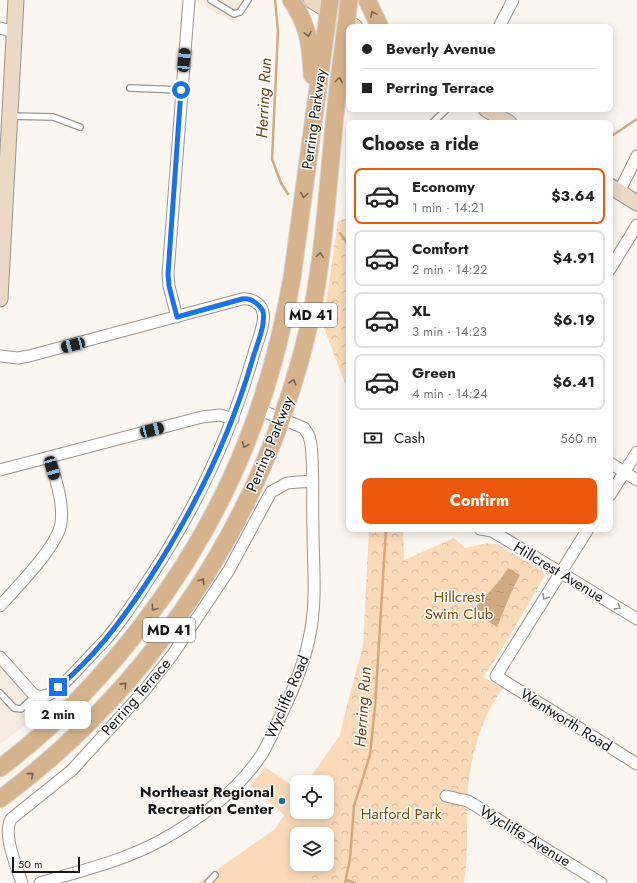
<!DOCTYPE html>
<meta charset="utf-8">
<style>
body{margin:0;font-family:Jost,sans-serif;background:#f2f2f2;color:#222;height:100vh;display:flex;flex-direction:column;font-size:15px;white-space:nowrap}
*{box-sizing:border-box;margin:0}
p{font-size:13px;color:#767676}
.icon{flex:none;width:22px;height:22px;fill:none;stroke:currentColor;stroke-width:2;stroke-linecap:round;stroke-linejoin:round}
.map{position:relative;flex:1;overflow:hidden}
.side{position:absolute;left:346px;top:120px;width:267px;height:412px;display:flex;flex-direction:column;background:#fff;border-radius:8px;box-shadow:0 2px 10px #0003}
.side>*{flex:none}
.top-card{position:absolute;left:346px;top:24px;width:267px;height:88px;border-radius:8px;box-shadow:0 2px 10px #0003;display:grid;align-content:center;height:88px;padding:0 16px;background:#fff}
.fabs{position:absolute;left:290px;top:775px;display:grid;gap:8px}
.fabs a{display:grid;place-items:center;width:44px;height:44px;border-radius:8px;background:#fff;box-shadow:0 2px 10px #0003;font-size:20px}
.scale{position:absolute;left:12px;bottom:10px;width:68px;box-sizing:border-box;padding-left:4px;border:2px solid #171514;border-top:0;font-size:11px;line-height:14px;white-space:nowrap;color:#171514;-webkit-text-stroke:3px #fff;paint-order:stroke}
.end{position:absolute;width:18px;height:18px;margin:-9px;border:5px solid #1a73e8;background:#fff;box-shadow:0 0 0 2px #fff}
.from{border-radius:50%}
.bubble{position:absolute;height:28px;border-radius:8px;background:#fff;box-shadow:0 2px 10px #0003;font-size:13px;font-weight:700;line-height:28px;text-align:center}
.car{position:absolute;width:12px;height:24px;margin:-12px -6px;border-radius:5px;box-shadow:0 0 3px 1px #0007;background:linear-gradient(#222 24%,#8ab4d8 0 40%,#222 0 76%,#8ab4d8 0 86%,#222 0)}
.top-card b{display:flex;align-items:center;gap:14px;height:38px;font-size:15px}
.top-card b+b{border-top:1px solid #e0e0e0}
.top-card i{width:10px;height:10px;background:#222}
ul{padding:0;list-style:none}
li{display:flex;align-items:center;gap:12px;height:56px;margin:0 8px 6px;padding:0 8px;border:2px solid #e0e0e0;border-radius:8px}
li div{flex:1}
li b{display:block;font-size:15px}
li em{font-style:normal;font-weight:700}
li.selected{border-color:#ea580c}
li>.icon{width:36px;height:36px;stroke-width:1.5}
h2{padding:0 16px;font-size:18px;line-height:48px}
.pay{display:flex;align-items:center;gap:10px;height:44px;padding:0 16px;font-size:15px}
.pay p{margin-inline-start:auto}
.action{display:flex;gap:8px;margin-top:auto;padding:8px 16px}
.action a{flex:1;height:46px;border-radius:8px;background:#ea580c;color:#fff;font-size:16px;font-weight:700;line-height:46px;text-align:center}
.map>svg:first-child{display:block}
.built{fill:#f6ebe0}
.grass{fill:#fbdab9}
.park{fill:url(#park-crowns)}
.water{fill:url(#water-ripples)}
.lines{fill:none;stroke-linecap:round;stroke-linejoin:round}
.stream{stroke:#d1aa82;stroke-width:2.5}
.lane-casing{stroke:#9a9591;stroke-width:8}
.street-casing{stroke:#9a9591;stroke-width:13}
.secondary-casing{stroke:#9a9591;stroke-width:17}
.primary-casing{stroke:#d5d5d5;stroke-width:19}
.lane{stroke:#fff;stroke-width:5.5}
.street{stroke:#fff;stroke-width:11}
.secondary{stroke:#ebd9c5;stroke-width:15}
.primary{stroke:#d6b38c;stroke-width:17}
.oneway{stroke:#766450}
.oneway2{stroke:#979695}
.route{stroke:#1a73e8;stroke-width:5}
.poi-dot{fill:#1970a0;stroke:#fff;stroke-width:1.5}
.labels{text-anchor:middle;stroke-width:3;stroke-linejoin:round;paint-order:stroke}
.shield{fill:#fff;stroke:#5d5b5a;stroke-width:1}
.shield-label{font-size:14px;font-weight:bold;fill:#171514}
.street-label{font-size:15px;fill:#171514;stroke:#fff}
.park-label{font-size:15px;fill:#7c4b04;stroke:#fff}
.poi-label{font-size:15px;font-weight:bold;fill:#171514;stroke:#fff;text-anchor:end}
.water-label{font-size:16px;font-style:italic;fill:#6c4517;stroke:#fff}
</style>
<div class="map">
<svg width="637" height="883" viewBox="0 0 637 883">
<defs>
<pattern id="park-crowns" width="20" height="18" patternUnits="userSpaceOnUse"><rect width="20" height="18" fill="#fbdab9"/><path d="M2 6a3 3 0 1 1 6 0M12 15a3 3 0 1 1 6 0" fill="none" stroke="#d6ba9e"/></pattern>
<pattern id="water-ripples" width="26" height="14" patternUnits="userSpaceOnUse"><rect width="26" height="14" fill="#d1aa82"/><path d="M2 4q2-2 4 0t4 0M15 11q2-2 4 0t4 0" fill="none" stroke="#b3916f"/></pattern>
</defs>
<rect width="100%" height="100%" fill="#fcf6f1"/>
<path class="built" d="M196,0H250L235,23L196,2Z
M0,667L44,711L0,744Z"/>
<path class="grass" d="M346,709L352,711L331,824L327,837V834H297V864H318L308,883H198L275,829L284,815L250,785L265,767L297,789V812H327V782H307L340,735Z"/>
<path class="park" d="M349,218V394L323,325L338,221Z
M369,529H403L404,560L454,538L465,548L488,543L497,544L541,570L545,575L499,654L483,677L503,688C482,716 471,753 468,788C466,820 469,852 464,883H308L318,864H327V837L331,824L352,711L346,709L363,646Z"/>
<path class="water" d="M508,568L520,575L513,588L497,627L472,611L500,580Z"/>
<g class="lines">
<path class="stream" d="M275,0L278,31L272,159L281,183L288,194
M610,137L637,119
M340,233L349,246
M346,880L355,883
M345,883L350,859L354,806L370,755L375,707L386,529"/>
<g class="lane-casing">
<path id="lane" d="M211,0L234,14L240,12L248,0
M130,88L181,90
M10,116L53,117L80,127
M432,123L447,109
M0,693L14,708L21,709L36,695
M208,883L215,875"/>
</g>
<g class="street-casing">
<path id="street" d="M499,27L513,0
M0,28L15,32
M619,192L637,156
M610,269L637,225
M177,317L169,286L168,274L189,0
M0,356L18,358L29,356L242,299C251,298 261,303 263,312C266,323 257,342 254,353C231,435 194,512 147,582C135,601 122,620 108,637C98,648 87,659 77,670C67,680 48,704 33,694L0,657
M610,463L637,480
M0,470L202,417L220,415L233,419
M610,495L637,452
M480,529L492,531L637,619
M588,529L496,676L637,764
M0,606C16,588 58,546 61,523C64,502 55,478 49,457
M446,796L468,801L601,883
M22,883C17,867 2,834 11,819L72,770L144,691L173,654L229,570L271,492L287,483L312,481
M40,883C80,871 123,861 160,841C198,820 238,791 262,754C270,741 276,725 283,711C295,686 305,661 310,634C317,600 313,563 313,529C312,501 314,472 311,444L309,436L304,428L258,409"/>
</g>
<g class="secondary-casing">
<path id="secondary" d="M311,0L355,27
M486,109L509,123
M610,186L637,203
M0,299L16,0"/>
</g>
<g class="primary-casing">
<path id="primary" d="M291,0C308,23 311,47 312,75
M367,0L380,27
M0,768C107,687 198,566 247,441C268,388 282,334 292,278L330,0
M0,799C157,683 267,511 310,321C323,260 327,197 333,135C337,90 344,45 349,0"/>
</g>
<use href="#lane" class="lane"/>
<use href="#street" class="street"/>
<use href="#secondary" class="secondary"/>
<use href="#primary" class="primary"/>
</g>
<defs><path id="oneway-chevron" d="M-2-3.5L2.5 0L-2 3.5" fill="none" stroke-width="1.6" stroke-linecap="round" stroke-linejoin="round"/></defs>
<g class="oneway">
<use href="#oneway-chevron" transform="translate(373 14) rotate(-118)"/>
<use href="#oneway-chevron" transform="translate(308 34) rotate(77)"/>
<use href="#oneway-chevron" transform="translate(339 80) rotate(-83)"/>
<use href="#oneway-chevron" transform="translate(304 195) rotate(98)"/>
<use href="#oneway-chevron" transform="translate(320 255) rotate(-82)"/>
<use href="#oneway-chevron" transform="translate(293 382) rotate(-74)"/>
<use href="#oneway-chevron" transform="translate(245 445) rotate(113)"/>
<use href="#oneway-chevron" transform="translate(202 581) rotate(-57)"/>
<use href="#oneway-chevron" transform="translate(154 608) rotate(126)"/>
<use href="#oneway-chevron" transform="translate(124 685) rotate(-48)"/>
<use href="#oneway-chevron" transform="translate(31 775) rotate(-41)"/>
</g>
<g class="oneway2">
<use href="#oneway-chevron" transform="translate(545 597) rotate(122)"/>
<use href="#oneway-chevron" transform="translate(618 607) rotate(32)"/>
</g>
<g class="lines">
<path class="route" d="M58,687C93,659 121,621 146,584C191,515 229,440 252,361C256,346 266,326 263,311C258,303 251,298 242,299L177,317L169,286L168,274L181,90"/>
</g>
<circle class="poi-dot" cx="282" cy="801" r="4"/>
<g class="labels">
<g class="shield">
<rect x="285" y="303" width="52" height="24" rx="3"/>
<rect x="143" y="618" width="52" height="24" rx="3"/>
</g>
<g class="shield-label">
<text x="311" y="320">MD 41</text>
<text x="169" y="635">MD 41</text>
</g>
<g class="street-label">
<text transform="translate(314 119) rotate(-82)" y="5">Perring Parkway</text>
<text transform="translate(270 444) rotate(-68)" y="5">Perring Parkway</text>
<text transform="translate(559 572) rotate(31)" y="5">Hillcrest Avenue</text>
<text transform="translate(136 697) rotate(-49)" y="5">Perring Terrace</text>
<text transform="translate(287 697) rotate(-67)" y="5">Wycliffe Road</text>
<text transform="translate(566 720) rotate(32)" y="5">Wentworth Road</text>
<text transform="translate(525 836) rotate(31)" y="5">Wycliffe Avenue</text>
</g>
<g class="park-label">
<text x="459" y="602">Hillcrest<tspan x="459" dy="17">Swim Club</tspan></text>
<text x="401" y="819">Harford Park</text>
</g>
<g class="poi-label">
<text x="274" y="797">Northeast Regional<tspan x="274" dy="17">Recreation Center</tspan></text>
</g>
<g class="water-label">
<text transform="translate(263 98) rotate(-87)" y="6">Herring Run</text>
<text transform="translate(362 707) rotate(-86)" y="6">Herring Run</text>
</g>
</g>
</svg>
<div class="fabs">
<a><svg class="icon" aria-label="locate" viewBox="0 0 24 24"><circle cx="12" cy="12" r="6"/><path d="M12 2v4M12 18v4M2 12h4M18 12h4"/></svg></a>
<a><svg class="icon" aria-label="layers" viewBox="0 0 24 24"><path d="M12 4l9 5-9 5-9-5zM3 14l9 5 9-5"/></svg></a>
</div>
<div class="scale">50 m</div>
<i class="end from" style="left:181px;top:90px"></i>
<i class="end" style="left:58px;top:687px"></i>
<div class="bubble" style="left:25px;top:701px;width:66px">2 min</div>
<i class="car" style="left:184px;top:60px;rotate:5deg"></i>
<i class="car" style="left:73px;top:345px;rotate:255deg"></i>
<i class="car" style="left:152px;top:430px;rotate:75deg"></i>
<i class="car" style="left:52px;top:468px;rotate:164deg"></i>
<div class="top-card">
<b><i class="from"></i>Beverly Avenue</b>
<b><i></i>Perring Terrace</b>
</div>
<section class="side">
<h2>Choose a ride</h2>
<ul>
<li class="selected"><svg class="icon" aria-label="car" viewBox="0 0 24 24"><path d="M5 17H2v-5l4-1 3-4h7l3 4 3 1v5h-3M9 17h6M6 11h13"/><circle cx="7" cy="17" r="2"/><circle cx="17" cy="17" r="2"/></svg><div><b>Economy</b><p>1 min · 14:21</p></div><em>$3.64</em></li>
<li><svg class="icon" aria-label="car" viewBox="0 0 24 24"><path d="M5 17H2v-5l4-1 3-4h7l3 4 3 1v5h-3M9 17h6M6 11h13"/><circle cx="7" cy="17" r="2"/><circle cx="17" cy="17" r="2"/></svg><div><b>Comfort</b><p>2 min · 14:22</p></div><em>$4.91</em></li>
<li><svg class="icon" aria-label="car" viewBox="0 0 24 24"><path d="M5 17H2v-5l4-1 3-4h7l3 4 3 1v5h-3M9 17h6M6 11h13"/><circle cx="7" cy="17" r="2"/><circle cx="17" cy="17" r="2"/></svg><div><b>XL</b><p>3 min · 14:23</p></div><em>$6.19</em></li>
<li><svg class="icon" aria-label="car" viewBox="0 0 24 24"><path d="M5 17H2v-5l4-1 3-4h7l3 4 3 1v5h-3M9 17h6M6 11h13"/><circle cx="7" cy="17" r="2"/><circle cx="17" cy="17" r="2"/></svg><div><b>Green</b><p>4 min · 14:24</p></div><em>$6.41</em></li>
</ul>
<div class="pay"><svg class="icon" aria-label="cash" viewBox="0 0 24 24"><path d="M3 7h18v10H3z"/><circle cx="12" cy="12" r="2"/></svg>Cash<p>560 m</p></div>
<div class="action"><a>Confirm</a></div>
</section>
</div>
